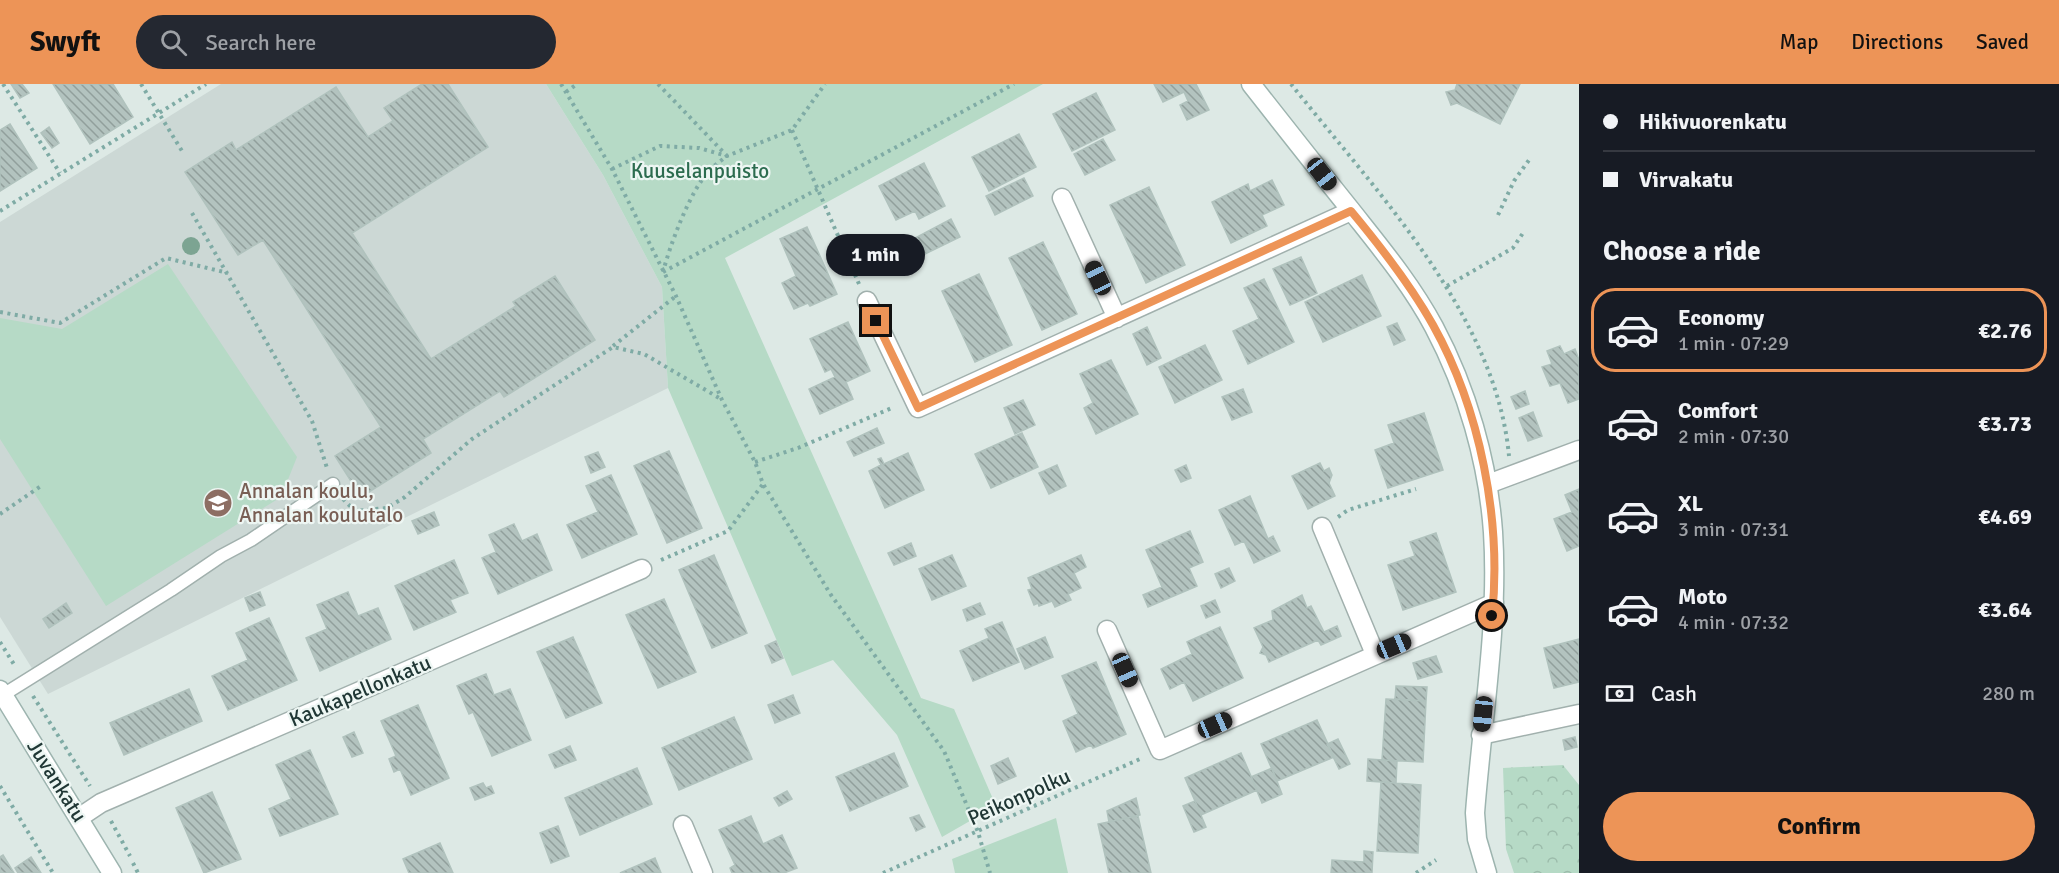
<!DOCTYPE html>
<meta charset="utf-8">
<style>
body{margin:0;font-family:Signika,sans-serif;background:#242831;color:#f1f3f6;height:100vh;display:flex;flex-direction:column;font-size:22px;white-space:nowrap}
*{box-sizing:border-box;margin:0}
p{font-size:20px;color:#9ea1a6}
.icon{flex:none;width:33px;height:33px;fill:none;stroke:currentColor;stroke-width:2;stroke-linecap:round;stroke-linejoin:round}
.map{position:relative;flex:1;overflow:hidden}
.side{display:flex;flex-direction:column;background:#171b24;width:480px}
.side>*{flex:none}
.hud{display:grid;align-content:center;height:132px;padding:0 24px;background:#171b24}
.end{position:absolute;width:27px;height:27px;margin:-14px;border:8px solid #ed9457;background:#111;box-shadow:0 0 0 3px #111}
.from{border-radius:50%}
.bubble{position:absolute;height:42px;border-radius:21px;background:#171b24;box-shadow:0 2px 4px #0004;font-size:20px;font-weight:700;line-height:42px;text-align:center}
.car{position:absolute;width:18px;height:36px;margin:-18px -9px;border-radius:8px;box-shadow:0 0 4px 2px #0007;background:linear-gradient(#222 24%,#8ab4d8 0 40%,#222 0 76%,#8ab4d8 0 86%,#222 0)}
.hud b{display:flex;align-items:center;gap:21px;height:57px;font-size:22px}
.hud b+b{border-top:2px solid #363941}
.hud i{width:15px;height:15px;background:#f1f3f6}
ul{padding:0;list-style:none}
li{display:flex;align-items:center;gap:18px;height:84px;margin:0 12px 9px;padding:0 12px;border:3px solid transparent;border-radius:24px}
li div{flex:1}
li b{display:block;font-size:22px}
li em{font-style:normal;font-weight:700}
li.on{border-color:#ed9457}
li>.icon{width:54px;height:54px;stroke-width:1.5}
h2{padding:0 24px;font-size:27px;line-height:72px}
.pay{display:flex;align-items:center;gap:15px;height:66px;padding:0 24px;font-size:22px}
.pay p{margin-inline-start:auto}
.primary-button{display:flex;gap:12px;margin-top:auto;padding:12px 24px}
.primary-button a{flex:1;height:69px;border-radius:36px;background:#ed9457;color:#111;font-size:24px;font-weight:700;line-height:69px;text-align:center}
header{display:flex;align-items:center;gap:36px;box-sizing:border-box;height:84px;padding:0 30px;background:#ed9457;color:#111}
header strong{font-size:28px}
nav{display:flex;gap:33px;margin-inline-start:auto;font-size:21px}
.search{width:420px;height:54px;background:#242831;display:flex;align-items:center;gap:15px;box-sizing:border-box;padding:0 21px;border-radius:33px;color:#9ea1a6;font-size:22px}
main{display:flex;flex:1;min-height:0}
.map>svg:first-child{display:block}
.built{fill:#ccd8d5}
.forest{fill:url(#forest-crowns)}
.green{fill:#b6dac6}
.building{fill:url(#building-back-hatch);stroke:#b0c2bd;stroke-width:1.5}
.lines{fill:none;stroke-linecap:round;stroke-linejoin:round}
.lane-casing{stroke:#a1b0ad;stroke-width:15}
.street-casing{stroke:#a1b0ad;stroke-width:21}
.secondary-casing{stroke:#9db4af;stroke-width:21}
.path{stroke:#7faba5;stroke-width:4;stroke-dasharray:3 4.5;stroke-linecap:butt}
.lane{stroke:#fff;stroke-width:12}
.street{stroke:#fff;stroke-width:18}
.secondary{stroke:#fff;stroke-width:18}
.tree{fill:#7ca492}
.route{stroke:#ed9457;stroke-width:8}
.labels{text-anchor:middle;stroke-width:4.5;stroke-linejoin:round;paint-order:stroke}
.park-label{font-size:21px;fill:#2c6c4f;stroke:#edf6f3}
.education-label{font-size:21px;fill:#785e54;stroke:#edf6f3;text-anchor:start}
.street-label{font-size:21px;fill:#203735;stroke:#edf6f3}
</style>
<header>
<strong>Swyft</strong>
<div class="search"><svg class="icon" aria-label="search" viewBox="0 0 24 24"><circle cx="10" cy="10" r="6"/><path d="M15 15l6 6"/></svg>Search here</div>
<nav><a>Map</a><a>Directions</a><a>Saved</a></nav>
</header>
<main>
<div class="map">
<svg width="1579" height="789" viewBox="0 0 1579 789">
<defs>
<pattern id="forest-crowns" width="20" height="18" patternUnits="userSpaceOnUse" patternTransform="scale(1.5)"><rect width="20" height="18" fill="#b6dac6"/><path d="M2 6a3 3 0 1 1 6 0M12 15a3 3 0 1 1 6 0" fill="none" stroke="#9cbcab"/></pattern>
<pattern id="building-back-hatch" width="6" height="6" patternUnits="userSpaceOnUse" patternTransform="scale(1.5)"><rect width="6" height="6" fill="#b3c3bf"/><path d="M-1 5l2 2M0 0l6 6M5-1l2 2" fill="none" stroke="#919f9c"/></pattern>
</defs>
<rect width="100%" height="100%" fill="#dde9e5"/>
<path class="built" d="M221,0H546L603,91L662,203L668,304L48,610L0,533V138Z"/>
<path class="forest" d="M1563,681L1579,701V789H1514L1506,765L1503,684Z"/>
<path class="green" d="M546,0H1043L725,174L921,614L954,625L996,722L942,753L897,651L833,576L792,592L668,304L662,203L603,91Z
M168,180L297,373L281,413L106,522L0,355V234L62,245Z
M1056,734L1068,789H955L952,775Z"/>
<path class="building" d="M11,0H22L29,9L20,14Z
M53,0H113L133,33L90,60Z
M422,0H448L488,63L352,149L431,275L516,222L513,218L555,192L595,256L504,313L500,307L423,355L431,369L361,413L335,372L381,343L263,156L238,171L185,88L232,58L236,66L336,3L368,53L393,37L384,24Z
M1154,0H1196L1209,26L1187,36L1180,21L1188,17L1184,8L1163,18Z
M1457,0H1520L1500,40L1457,19L1451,21L1446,8L1455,6Z
M1096,9L1115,46L1072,67L1053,30Z
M10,40L37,84L0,107V46Z
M49,43L59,59L52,64L41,49Z
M1019,50L1036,83L989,107L972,73Z
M1103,55L1115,76L1085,91L1074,70Z
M924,79L945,122L919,135L915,127L896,136L879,102Z
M1024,94L1033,112L995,131L986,112Z
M1272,96L1284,121L1262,131L1267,142L1231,159L1212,118L1248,100L1250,107Z
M1149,103L1185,181L1146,199L1110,121Z
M951,135L960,153L923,171L915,154Z
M807,143L837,210L810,222L808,219L794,225L782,199L796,192L780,155Z
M1043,158L1077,230L1042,246L1009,174Z
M1301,173L1317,209L1290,221L1273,185Z
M979,190L1012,261L975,278L942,207Z
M1362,191L1381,232L1323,258L1305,218Z
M1264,195L1294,258L1248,280L1233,247L1259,235L1244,204Z
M848,238L870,287L846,298L853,315L820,330L809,305L835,293L831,285L825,288L810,255Z
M1397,239L1405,256L1394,261L1387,243Z
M1147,243L1161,274L1147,281L1133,250Z
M1205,261L1222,296L1175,319L1159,283Z
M1560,262L1564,270L1575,265L1579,276V315L1568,319L1560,299L1550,302L1542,283L1552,280L1547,267Z
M1111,276L1138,330L1096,350L1084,324L1093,319L1080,290Z
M1243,305L1252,328L1232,336L1222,313Z
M1525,307L1529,320L1516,325L1511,313Z
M1023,316L1035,341L1015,350L1004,324Z
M1533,328L1542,352L1528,357L1519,334Z
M1424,329L1443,386L1388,404L1375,366L1394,359L1388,341Z
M877,344L884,359L854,372L847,358Z
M1022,349L1038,383L991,404L975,370Z
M669,367L702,444L667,459L634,382Z
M598,368L605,383L591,389L585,373Z
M908,369L924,406L885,424L869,387L881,381L878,375L881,374L884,380Z
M1320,379L1324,387L1329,384L1332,391L1329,399L1335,412L1308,425L1292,392Z
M1057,381L1066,402L1049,410L1039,389Z
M1186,381L1191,394L1181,398L1175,386Z
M611,391L637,450L582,474L567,441L598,428L586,402Z
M1579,405V462L1567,467L1554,435L1572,428L1565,411Z
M1250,412L1268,455L1273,452L1280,467L1254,479L1244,457L1235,461L1219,426Z
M434,428L439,441L418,450L412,437Z
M514,440L522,457L537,450L552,486L498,510L482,474L496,468L489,451Z
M1190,447L1203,478L1189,484L1197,502L1148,523L1143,511L1162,503L1146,466Z
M1436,449L1456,508L1403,526L1388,481L1415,472L1410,458Z
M911,459L916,472L894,481L888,469Z
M714,471L747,549L712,564L679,486Z
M952,471L966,502L932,516L919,485Z
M1081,471L1086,483L1074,489L1081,504L1068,510L1071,516L1055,523L1052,517L1039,522L1038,519L1034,521L1028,506L1032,505L1028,494Z
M454,476L468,509L450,516L456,528L414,546L395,502Z
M1229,484L1235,497L1221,504L1215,490Z
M260,508L265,521L250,527L245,514Z
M348,508L358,532L378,524L391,555L320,587L306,554L327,545L317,521Z
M1302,511L1307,524L1311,522L1324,548L1337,542L1341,552L1321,561L1318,556L1269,578L1266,571L1260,569L1263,563L1254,544L1273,536L1272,527Z
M664,515L696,588L658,604L626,531Z
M1215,516L1220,528L1206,534L1201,522Z
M66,519L72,529L49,544L43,535Z
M980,519L985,530L967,537L963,526Z
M269,534L297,596L228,626L212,592L248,576L236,549Z
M1002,538L1019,578L973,597L960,567L989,554L985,545Z
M1220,543L1243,594L1193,617L1184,598L1170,605L1161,585L1192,570L1187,558Z
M573,553L602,619L566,634L537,568Z
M1045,553L1053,573L1025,585L1017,565Z
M1579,555V598L1554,604L1544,564Z
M776,557L783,574L772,579L765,562Z
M1436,572L1442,588L1418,595L1413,579Z
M1096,578L1126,650L1093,664L1091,661L1076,668L1063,637L1078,630L1062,592Z
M486,590L494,611L510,605L531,656L492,672L473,628L469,630L457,602Z
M1396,602L1427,603L1426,617L1395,615Z
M189,605L202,637L124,671L110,639Z
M793,611L800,629L775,639L768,621Z
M1386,615L1426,617L1423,678L1382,676Z
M418,621L449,694L411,711L400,685L394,688L389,675L396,672L381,637Z
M734,633L752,675L679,706L662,664Z
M1317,636L1334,673L1277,697L1261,660Z
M354,648L363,669L352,673L343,653Z
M1575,653L1577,663L1565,666L1563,656Z
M1338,655L1350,680L1339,685L1327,660Z
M570,662L576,676L555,684L549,671Z
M310,666L338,730L280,752L269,725L291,715L276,681Z
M894,669L908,702L850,727L836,693Z
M1241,669L1257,706L1201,731L1185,694Z
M1008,674L1016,692L998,700L991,682Z
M1368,675L1397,677L1396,699L1367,697Z
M637,684L652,720L580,751L565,714Z
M1272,684L1282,710L1262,719L1251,693Z
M1381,698L1421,701L1418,769L1377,767Z
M483,699L486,704L491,702L494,709L475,716L470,704Z
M787,707L792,715L779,722L774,714Z
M212,708L241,775L204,789L176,724Z
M1136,714L1140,731L1109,738L1107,727Z
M1195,717L1206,743L1194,748L1183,722Z
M919,731L925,743L916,747L910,734Z
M751,732L763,760L782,751L797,784L784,789H732L730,784L735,781L719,746Z
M1138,732L1151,789H1109L1098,740Z
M558,742L569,772L551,779L540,749Z
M440,759L453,789H409L403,775Z
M1364,767L1373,768L1372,789H1331L1332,776L1364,778Z
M3,771L14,789H0V773Z
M31,773L41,789H18L15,784Z
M655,774L661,789H620Z"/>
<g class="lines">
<g class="lane-casing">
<path id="lane" d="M3,611L171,506L221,472L251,456L333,400"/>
</g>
<g class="street-casing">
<path id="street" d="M1062,114L1117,234
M867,217L918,324L1351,127
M1488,400L1579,366
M1322,443L1375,570
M1107,546L1160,666L1494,519
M1481,651L1579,630
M80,733L101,719L642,485
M683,741L703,789"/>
</g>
<g class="secondary-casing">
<path id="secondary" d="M1251,0C1284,42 1317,84 1350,125C1380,163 1411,200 1434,243C1467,305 1488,378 1493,448C1499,541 1482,636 1475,729L1477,755L1487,789
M0,606L112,789"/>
</g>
<path class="path" d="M3,0L60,89
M141,0L182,67
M561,0L612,85L676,212L722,316L755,378L763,400L831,511L944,667L978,748L990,789
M658,0L727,72C721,77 714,81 709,87C690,107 670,161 663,188
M1291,0C1375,106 1496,231 1509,372
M566,8L577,0
M792,46L859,200
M612,85L660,62L699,64L727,72L792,46L825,0
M0,127L206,0
M192,129L312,337L327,384
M1498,131L1514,97L1529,76
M663,188L1014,0
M1447,202L1513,164L1523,149
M0,228L60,239L166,174L228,189
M613,262L676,212
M755,378L798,364L894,323
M343,415L355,427L387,424L405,413L472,355L613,263L644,270L721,315
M0,430L41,402
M1338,433L1348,426L1416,405
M661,476L728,447L763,400
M0,558L15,582
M33,612L90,702
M0,702L53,789
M111,737L130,772
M133,779L138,789
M883,789L1140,675
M1416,789L1436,776"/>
<use href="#lane" class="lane"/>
<use href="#street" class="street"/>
<use href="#secondary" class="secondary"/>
</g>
<circle class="tree" cx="191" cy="162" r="9"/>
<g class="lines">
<path class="route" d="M876,237L918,324L1351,127C1381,163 1410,200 1433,241C1480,325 1502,436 1492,532"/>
</g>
<defs>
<g id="school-disc" transform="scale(1.5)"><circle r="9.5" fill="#8d6e63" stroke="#edf6f3"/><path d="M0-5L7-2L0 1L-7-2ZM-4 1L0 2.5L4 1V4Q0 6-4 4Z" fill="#fff"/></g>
</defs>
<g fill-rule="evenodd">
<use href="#school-disc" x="218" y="419"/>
</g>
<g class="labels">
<g class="park-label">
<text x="700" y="94">Kuuselanpuisto</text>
</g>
<g class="education-label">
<text x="239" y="414">Annalan koulu,<tspan x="239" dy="24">Annalan koulutalo</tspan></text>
</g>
<g class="street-label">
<text transform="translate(360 607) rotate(-23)" y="7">Kaukapellonkatu</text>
<text transform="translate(57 697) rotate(58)" y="7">Juvankatu</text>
<text transform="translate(1019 713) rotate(-24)" y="7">Peikonpolku</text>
</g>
</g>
</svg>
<i class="end from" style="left:1492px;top:532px"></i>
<i class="end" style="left:876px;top:237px"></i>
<div class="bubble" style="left:826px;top:150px;width:99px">1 min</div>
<i class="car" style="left:1322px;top:90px;rotate:142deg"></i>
<i class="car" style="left:1098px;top:194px;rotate:335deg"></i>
<i class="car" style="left:1394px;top:562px;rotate:67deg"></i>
<i class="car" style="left:1125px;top:586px;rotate:156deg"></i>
<i class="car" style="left:1483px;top:630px;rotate:186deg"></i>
<i class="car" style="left:1215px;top:641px;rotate:66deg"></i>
</div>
<section class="side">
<div class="hud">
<b><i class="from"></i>Hikivuorenkatu</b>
<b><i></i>Virvakatu</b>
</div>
<h2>Choose a ride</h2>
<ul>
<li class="on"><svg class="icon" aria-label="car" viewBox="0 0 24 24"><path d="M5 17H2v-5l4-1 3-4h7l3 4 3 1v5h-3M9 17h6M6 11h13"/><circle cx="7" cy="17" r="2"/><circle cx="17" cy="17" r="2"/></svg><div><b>Economy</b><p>1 min · 07:29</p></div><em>€2.76</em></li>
<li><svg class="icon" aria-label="car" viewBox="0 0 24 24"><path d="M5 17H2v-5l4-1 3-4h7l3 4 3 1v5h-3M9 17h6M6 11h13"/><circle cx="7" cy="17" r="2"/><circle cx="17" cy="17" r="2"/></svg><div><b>Comfort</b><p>2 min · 07:30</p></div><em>€3.73</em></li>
<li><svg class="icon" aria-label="car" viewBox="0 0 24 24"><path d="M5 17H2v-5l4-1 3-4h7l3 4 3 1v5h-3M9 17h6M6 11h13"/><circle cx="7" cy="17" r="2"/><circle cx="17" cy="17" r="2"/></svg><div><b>XL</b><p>3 min · 07:31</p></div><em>€4.69</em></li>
<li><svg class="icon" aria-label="car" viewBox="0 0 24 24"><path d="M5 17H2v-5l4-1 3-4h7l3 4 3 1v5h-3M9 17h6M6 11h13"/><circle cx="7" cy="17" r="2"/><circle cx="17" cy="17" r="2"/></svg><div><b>Moto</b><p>4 min · 07:32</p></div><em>€3.64</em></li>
</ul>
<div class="pay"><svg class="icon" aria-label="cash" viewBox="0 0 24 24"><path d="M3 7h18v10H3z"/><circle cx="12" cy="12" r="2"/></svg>Cash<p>280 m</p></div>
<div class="primary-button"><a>Confirm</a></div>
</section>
</main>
